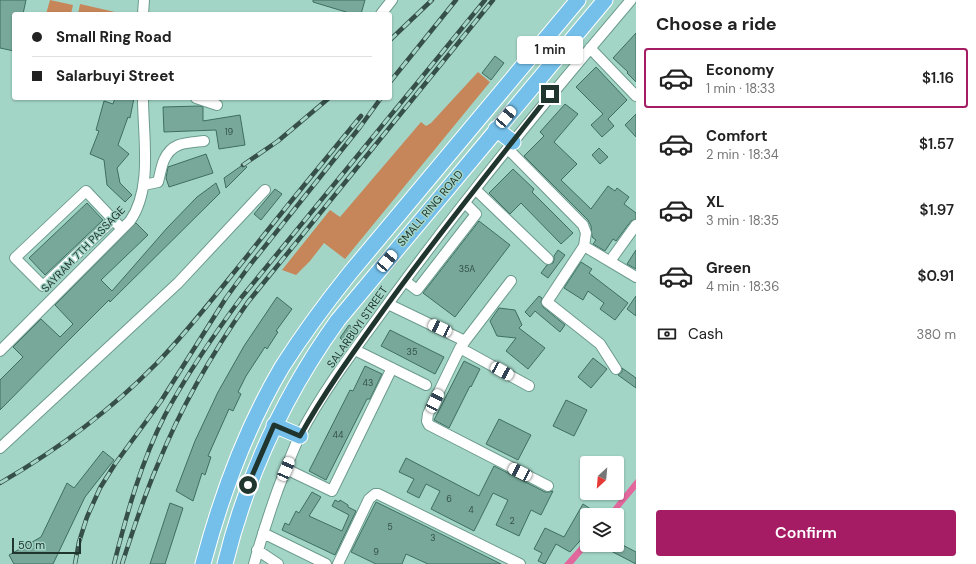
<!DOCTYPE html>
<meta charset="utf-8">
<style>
body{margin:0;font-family:"DM Sans",sans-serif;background:#f2f2f2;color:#222;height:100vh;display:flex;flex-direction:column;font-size:15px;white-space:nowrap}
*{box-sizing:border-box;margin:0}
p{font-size:13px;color:#767676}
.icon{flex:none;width:22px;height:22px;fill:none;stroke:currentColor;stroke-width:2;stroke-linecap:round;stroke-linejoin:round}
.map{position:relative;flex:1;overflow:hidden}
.drawer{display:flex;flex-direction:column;background:#fff;width:340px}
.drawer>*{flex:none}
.top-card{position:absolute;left:12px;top:12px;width:380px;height:88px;border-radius:4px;box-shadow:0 1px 3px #0004;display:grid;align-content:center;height:88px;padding:0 20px;background:#fff}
.needle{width:26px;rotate:206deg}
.controls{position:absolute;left:580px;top:456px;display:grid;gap:8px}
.controls a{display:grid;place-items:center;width:44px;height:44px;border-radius:4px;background:#fff;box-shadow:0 1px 3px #0004;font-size:20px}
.scale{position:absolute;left:12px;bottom:10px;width:69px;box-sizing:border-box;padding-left:4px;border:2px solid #21352f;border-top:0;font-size:11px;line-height:14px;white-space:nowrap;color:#21352f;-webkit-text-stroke:3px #a3d5c7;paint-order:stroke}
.end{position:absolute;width:18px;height:18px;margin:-9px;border:5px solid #21352f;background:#fff;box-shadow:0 0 0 2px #fff}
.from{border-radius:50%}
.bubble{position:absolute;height:28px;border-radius:4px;background:#fff;box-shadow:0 1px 3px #0004;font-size:13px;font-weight:600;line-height:28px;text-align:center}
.car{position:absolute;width:12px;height:24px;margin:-12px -6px;border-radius:5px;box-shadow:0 0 3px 1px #0007;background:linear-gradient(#fff 24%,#345 0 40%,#fff 0 76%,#345 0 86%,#fff 0)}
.top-card b{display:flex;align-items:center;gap:14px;height:38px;font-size:15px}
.top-card b+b{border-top:1px solid #e0e0e0}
.top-card i{width:10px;height:10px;background:#222}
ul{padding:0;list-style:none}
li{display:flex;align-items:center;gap:12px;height:60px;margin:0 8px 6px;padding:0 12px;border:2px solid transparent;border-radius:4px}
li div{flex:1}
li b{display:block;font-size:15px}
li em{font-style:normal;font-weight:600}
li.active{border-color:#a51c64}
li>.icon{width:36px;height:36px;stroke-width:1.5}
h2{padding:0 20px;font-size:18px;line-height:48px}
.pay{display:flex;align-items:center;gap:10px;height:44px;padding:0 20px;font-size:15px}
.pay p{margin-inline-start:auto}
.cta{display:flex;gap:8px;margin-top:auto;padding:8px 20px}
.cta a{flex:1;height:46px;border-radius:4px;background:#a51c64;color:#fff;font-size:16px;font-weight:600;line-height:46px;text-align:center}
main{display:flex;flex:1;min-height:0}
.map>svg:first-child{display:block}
.green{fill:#c78659}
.water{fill:#e2679d}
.building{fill:#77a89a;stroke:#3f6e61}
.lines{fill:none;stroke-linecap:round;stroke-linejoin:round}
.minor-casing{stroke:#6b9b8d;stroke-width:12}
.highway-casing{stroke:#fff;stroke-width:17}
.minor{stroke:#fff;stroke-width:10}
.highway{stroke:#74c0eb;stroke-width:15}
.rail-casing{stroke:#364f48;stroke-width:4.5}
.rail{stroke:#a3d5c7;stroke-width:3;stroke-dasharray:9;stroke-linecap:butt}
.route{stroke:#21352f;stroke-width:5}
.labels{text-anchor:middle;stroke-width:3;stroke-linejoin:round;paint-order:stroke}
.number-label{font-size:9px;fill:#36524a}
.street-label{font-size:11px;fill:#21352f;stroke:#a3d5c7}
</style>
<main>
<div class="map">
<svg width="636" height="564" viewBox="0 0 636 564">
<rect width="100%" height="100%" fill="#a3d5c7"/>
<path class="green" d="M50,0L73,5L71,14H46Z
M80,4L115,12L114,14H78Z
M478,72L490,82L345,259L324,243L310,261L296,275L282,270L330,210L340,217L421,122L426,126L431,123Z"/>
<path class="water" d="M636,479V489L614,515H607Z
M587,538V545H589L573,564H564Z"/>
<path class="building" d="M0,0H26L23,14H14V51L0,48Z
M313,0H365L361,14H352L346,12L313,2Z
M636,33V82L627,73L628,72L613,58Z
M495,56L504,63L491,80L482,73Z
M596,67L627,100L608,119L614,126L602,137L591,125L603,114L576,87Z
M115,98H134L130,118L128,117L118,145L129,154L117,168L120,183L132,195L125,202L107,185L104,160L90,154L99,131L96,130L104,101L113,104Z
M565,104L578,114L554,142L577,164L561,180L591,209L608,186L615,191L617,188L629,197L624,204L636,213V219L631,221L616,241L613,239L605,251L593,244L596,240L592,237L591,226L588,220L524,156L544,136L540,132Z
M200,106L203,107V121L240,115L245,145L219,149L216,130L164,132L163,107Z
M636,114V137L625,125Z
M599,148L608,157L600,164L592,155Z
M206,154L213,173L169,187L166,178L168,167Z
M244,164L247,167L226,188L224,178Z
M513,169L534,189L532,192L573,233L561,244L521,203L510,214L489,193Z
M216,183L220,193L110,302L109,300L66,343L0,410V380L23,357L13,347L41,319L60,337L73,324L55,305L136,223L148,235L101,280L112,291L167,228L197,197Z
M275,189L282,194L261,220L254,214Z
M87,203L103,220L45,275L29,258Z
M479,221L510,245L455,317L423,293Z
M558,250L565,255L548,278L541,273L547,265L553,263L554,260V256Z
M636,250V269L627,264Z
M581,262L592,269L589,273L628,303L615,320L600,309L604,303L588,291L583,300L564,288Z
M539,296L542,298L541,302L543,307L565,325L560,332L535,311L530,317L525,312Z
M636,296V316L627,309Z
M277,297L292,309L276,331L278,332L267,349L265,347L246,376L238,392L241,394L233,411L229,409L208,456L211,457L205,475L202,473L193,501L176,491L195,441L218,392L244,346Z
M499,308L515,310L522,325L519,328L545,348L528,369L506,351L516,338L497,336L490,321Z
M349,325L356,330L346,343L340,338Z
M390,330L444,357L435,374L381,346Z
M593,358L607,369L591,388L578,377Z
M464,361L480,369L471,387L470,386L449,428L434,420Z
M365,366L382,374L370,399H367L326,480L309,471L350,390L353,391Z
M622,368L636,378V388L618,375L622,372Z
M566,400L587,410L574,436L553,426Z
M499,419L531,435L518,460L486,444Z
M103,451L114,460L85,497L53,564H14L9,555L41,537L67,483L74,488Z
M406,458L479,496L494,466L545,492H549L553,491L541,515L531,510L519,536L496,525L508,500L493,493L474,531L431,509L440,491L426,484L419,498L407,492L414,479L399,472Z
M312,492L321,497L309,516L342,531L349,515L332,506L335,500L339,502L340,500L348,505V507L356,511L335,555L282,530L285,523L289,525L296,511L299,513Z
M376,502L423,525L501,564H428L406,554L402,564H376L351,552Z
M170,503L183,508L165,564H150Z
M583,504L600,515H587V533L570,552L556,544L545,564L538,561L542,553L534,549L545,528L564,537Z
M617,542L636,552V564L611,551L614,545H617Z"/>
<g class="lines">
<g class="minor-casing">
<path id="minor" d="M143,14L144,0
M381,14L392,0
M590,48L636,96
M196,98L217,105
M508,149L583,225L586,233L584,246L636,277
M144,185L158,182C160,175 161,167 164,160C172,142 186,143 204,141
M476,190L548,259
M113,220L43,286L15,258L86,191L122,229
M584,246L547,302L600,344L616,369
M610,261L636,225
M405,281L417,290L476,214L465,203
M388,304L465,341L460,348L428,414L427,421L429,425L548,486
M465,341L511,281
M460,348L529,386
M355,350L426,385
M0,351L130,221C153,188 143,137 143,98
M0,448L178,283L265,190
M286,469L332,491L392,368
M263,533L326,564
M257,550L278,564
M254,564C261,539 269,514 278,489C285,471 292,452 300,435C325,387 359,344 390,301C466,197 548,98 631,0
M338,564L369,499L375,494H378L520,564"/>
</g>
<g class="highway-casing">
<path id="highway" d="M496,129L513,142
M274,425L300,436
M203,564C221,496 246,428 282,367C303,334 326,303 350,273L578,0
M225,564C247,475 284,395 338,320L605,0"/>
</g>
<use href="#minor" class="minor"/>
<use href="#highway" class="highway"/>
<g class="rail-casing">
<path id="rail" d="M390,40L432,0
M390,82L456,0
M243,165L278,141L329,98
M0,483C57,450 110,411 156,364C189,330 218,292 248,255C285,208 323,162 361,116
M75,564L79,542L87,517L100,488L115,464L161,401L226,298L250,265L360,127L381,98
M114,564C127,513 141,462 165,415C187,374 213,336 241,298L485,0
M122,564C133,530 144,496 158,464C181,407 213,352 248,302L493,0"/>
</g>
<use href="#rail" class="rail"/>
</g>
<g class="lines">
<path class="route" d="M248,485L274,425L300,436C324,393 352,354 380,315C434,239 493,167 550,94"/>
</g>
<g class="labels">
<g class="number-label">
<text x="229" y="135">19</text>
<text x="467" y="272">35A</text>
<text x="412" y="355">35</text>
<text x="368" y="386">43</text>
<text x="338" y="438">44</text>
<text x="449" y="502">6</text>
<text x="471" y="513">4</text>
<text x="512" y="524">2</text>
<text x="390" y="530">5</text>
<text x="433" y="541">3</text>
<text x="376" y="555">9</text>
</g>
<g class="street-label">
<text transform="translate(430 208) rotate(-50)" y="4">SMALL RING ROAD</text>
<text transform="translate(83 249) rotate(-46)" y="4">SAYRAM 7TH PASSAGE</text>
<text transform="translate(357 327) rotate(-55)" y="4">SALARBUYI STREET</text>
</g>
</g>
</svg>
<div class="controls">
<a><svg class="needle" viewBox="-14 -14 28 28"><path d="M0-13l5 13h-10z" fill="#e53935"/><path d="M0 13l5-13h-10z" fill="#767676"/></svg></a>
<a><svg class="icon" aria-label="layers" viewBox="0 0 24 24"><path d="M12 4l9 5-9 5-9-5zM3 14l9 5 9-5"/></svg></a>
</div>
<div class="scale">50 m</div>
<i class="end from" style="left:248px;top:485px"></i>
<i class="end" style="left:550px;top:94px"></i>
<div class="bubble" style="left:517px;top:36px;width:66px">1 min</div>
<i class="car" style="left:506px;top:117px;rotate:40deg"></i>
<i class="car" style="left:387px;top:261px;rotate:40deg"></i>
<i class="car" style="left:440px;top:328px;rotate:295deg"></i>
<i class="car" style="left:502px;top:371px;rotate:119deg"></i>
<i class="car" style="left:435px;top:401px;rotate:26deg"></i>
<i class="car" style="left:286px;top:469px;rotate:23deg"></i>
<i class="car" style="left:520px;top:472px;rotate:297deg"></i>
<div class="top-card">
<b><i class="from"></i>Small Ring Road</b>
<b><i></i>Salarbuyi Street</b>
</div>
</div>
<section class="drawer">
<h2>Choose a ride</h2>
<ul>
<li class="active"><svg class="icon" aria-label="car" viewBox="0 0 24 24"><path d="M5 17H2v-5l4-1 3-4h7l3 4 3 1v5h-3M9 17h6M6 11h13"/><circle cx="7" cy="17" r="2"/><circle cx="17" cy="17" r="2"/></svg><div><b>Economy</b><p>1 min · 18:33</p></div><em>$1.16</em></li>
<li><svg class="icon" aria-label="car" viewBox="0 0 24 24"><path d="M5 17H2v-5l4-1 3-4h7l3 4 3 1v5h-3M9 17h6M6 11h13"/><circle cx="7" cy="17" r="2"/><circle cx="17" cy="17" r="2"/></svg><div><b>Comfort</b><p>2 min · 18:34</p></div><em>$1.57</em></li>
<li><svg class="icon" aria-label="car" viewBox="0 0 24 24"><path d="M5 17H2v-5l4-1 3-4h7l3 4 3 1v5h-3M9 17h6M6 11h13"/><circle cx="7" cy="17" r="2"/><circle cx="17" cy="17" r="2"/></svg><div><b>XL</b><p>3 min · 18:35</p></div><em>$1.97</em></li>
<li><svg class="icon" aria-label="car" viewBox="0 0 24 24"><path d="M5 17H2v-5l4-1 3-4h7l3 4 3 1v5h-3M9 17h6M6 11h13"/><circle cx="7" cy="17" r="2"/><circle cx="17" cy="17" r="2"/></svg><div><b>Green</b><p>4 min · 18:36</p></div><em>$0.91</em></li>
</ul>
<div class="pay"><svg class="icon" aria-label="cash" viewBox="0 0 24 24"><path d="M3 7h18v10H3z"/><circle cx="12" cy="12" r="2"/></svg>Cash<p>380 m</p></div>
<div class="cta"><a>Confirm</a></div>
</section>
</main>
